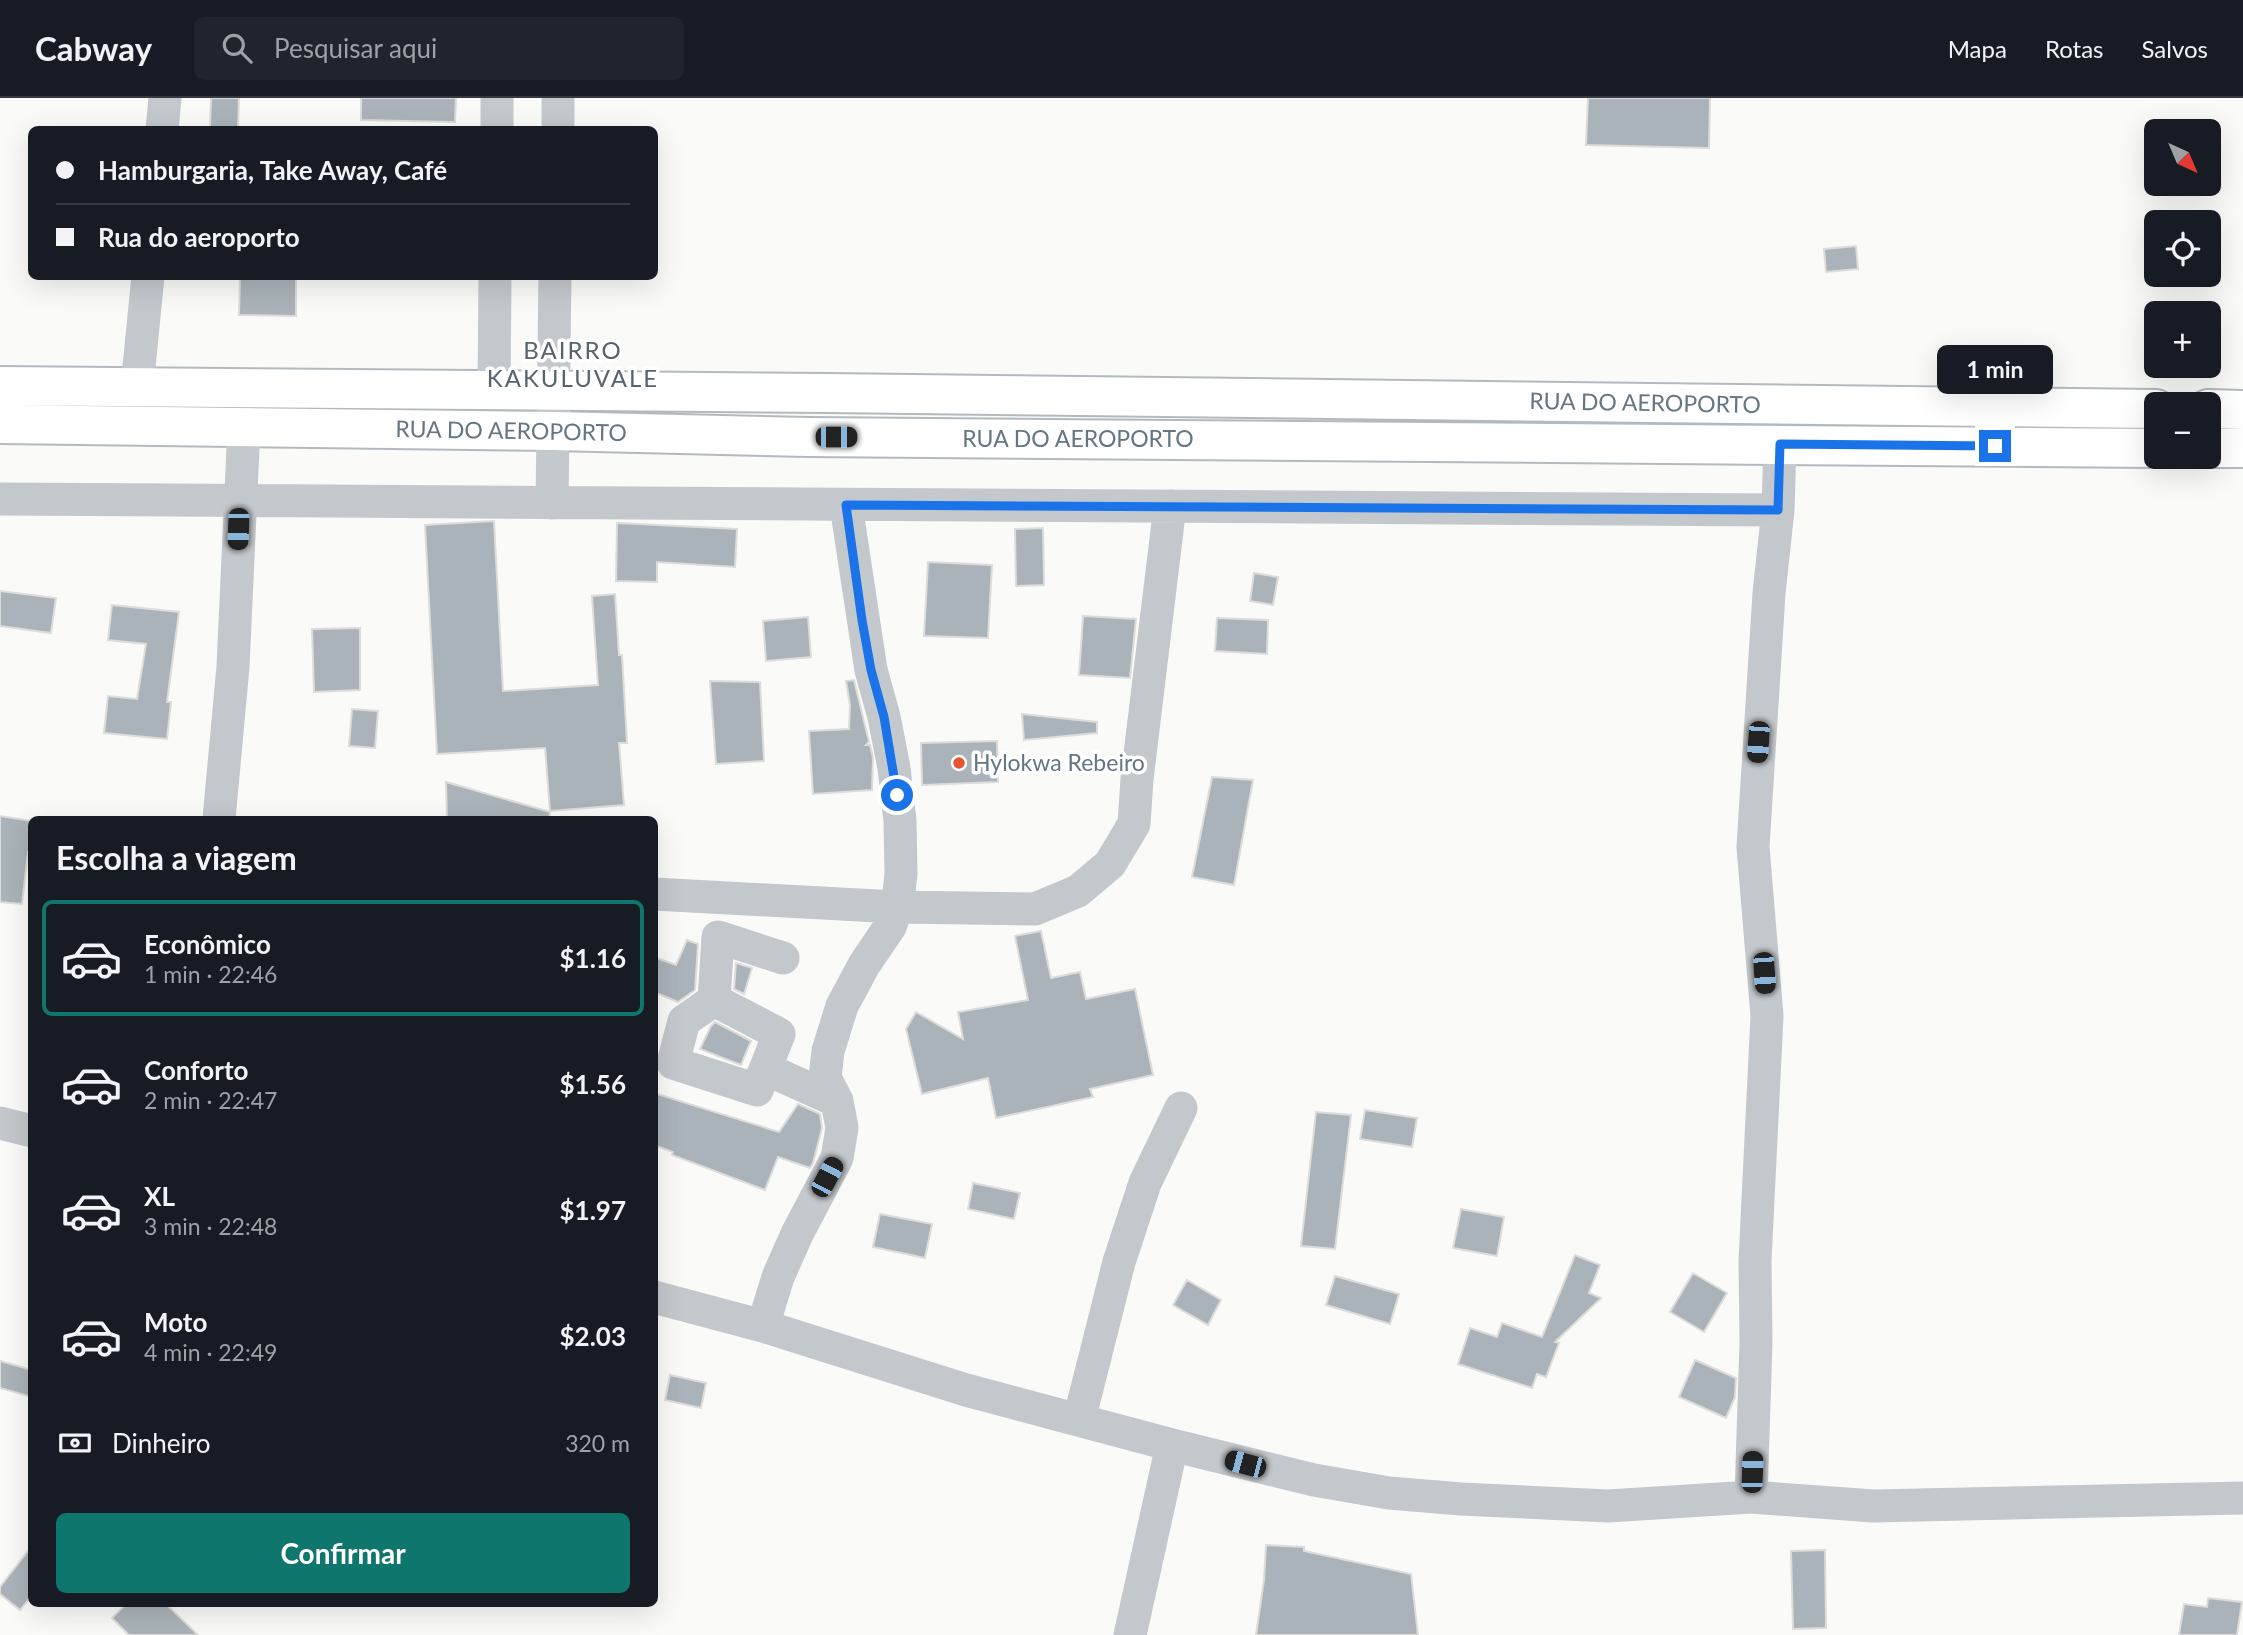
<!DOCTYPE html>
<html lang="pt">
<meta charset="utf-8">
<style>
body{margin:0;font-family:Lato,sans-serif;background:#20242c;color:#f1f3f6;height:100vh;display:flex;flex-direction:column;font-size:26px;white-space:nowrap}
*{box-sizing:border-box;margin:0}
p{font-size:23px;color:#9ea1a6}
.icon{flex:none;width:38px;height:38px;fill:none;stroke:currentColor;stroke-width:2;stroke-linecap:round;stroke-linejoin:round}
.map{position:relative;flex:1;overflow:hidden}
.details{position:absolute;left:28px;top:718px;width:630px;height:791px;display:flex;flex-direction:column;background:#171b24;border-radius:10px;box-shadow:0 7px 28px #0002}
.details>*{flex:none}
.top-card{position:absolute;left:28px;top:28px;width:630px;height:154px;border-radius:10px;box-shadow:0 7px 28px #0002;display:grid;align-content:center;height:154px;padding:0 28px;background:#171b24}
.needle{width:46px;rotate:136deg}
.buttons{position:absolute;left:2144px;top:21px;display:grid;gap:14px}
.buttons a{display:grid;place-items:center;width:77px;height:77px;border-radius:10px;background:#171b24;box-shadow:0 7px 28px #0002;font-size:35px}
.end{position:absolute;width:32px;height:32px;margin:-16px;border:9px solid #1a73e8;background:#fff;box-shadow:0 0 0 4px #fff}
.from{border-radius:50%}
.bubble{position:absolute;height:49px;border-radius:10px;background:#171b24;box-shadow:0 7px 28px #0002;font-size:23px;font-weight:700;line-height:49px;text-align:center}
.car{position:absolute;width:21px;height:42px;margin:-21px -10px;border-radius:9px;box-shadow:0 0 5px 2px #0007;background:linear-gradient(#222 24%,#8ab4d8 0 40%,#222 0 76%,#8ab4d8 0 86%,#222 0)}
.top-card b{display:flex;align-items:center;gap:24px;height:66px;font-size:26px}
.top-card b+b{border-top:2px solid #363941}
.top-card i{width:18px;height:18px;background:#f1f3f6}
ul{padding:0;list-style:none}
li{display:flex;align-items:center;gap:21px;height:116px;margin:0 14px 10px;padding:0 14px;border:4px solid transparent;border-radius:10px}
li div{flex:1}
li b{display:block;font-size:26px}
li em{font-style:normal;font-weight:700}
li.on{border-color:#0f766e}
li>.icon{width:63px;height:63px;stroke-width:1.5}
h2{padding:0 28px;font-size:32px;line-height:84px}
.pay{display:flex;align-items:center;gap:18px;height:77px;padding:0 28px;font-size:26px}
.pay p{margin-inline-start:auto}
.cta{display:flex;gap:14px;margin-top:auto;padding:14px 28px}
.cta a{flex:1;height:80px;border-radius:10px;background:#0f766e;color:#fff;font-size:28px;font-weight:700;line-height:80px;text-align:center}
header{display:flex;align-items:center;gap:42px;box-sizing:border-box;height:98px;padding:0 35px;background:#171b24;border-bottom:2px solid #363941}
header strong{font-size:33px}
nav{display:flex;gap:38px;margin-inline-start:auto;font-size:24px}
.search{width:490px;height:63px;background:#20242c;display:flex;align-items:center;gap:18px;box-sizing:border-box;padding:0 24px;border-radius:10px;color:#9ea1a6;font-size:26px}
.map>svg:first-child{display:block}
.building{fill:#aab3b9;stroke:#dcdcda;stroke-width:2}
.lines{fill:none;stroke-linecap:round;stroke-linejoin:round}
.secondary-casing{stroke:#b3babf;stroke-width:42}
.street{stroke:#c3c8cc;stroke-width:33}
.secondary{stroke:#fff;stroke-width:38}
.route{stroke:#1a73e8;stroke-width:9}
.poi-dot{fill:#e4572e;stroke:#fff;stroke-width:2.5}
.labels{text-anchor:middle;stroke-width:7;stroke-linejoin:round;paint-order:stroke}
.street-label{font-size:23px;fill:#657683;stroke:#fff}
.poi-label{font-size:23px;fill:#657683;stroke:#fff;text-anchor:start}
.neighbourhood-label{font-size:24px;letter-spacing:2px;fill:#57646e;stroke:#fff}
</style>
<header>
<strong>Cabway</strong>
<div class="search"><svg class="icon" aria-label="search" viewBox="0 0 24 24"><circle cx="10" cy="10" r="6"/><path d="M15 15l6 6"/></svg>Pesquisar aqui</div>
<nav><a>Mapa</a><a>Rotas</a><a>Salvos</a></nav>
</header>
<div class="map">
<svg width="2243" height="1537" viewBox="0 0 2243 1537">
<rect width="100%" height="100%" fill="#fafaf8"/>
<path class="building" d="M211,0H239L238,30L210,29Z
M361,0H456L455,24L361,22Z
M1588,0H1710L1709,50L1586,47Z
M1856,148L1858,171L1826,174L1824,151Z
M240,178H296V218L239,217Z
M494,423L503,593L598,587L592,498L615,496L619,557H622L627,645H619L624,707L550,713L545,650L437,656L425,427Z
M617,425L737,431L735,469L657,464V484L616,483Z
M1043,430L1044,487L1016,488L1015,431Z
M928,464L992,467L988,540L924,538Z
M1254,475L1278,479L1273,507L1250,503Z
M0,493L56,500L51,535L0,528Z
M112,507L179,514L167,604H171L167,641L104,635L108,598L137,601L146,546L108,542Z
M1083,518L1136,521L1130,580L1079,577Z
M808,519L811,559L766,563L763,523Z
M1217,520L1268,522L1267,556L1215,553Z
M360,530V592L314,594L312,531Z
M854,582L869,644L866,647H870L873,660L872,692L813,696L809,633L849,631L850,607L846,583Z
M710,583L760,584L764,663L716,666Z
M352,611L378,613L375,650L349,648Z
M1022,616L1097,624V635L1024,642Z
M997,643L998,684L922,687L921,645Z
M1212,679L1253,682L1234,787L1192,779Z
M446,684L550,714L549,721H447Z
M0,718L32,723V755L28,754L22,806L0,804Z
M1041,833L1051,880L1080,874L1086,901L1135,891L1153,977L1090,991L1093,999L996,1020L988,980L922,996L906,931L916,914L963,941L958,914L1028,902L1015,838Z
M687,842L698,846L695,892L678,904L654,894V859L676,867Z
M736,865L752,870L744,896L734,891Z
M715,924L751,943L741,967L700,951L711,928Z
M654,995L779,1034L798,1006L820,1016L822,1030L813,1065L810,1070L778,1059L765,1092L672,1057L673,1054L654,1047Z
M1365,1012L1417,1020L1412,1049L1360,1041Z
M1316,1014L1351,1017L1335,1151L1301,1148Z
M973,1085L1020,1095L1014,1121L968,1111Z
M1461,1111L1504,1119L1497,1158L1453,1150Z
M880,1116L932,1126L925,1160L873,1149Z
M1575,1157L1600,1167L1589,1195L1601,1200L1555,1244L1559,1245L1546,1279L1537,1276L1532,1290L1458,1266L1470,1230L1497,1239L1502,1225L1542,1239Z
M1693,1175L1727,1195L1704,1234L1670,1214Z
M1335,1178L1399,1196L1390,1226L1326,1207Z
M1187,1182L1221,1202L1208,1227L1173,1207Z
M1695,1262L1736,1280L1735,1299L1726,1320L1679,1299Z
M0,1263L32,1272V1299L0,1290Z
M670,1277L706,1285L701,1310L665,1302Z
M1266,1447L1304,1449V1453L1411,1476L1418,1537H1256L1264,1482Z
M32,1448V1497L20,1512L0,1496V1489Z
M1825,1452L1826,1530L1793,1531L1791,1453Z
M2208,1500L2242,1504L2237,1537H2179L2184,1506L2207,1509Z
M127,1505H165L198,1537H129L112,1520Z"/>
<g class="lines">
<g class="secondary-casing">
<path id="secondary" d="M0,288L826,295L2156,311
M2208,311L2243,312
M0,326L553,333L809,339L2156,350
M2208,350H2243"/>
</g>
<path class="street" d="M162,32L165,0
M497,32V0
M558,32V0
M137,289L148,178
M494,292L495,178
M0,401L1778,412
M552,405L555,178
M219,721L233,569L244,328
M654,796L896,809L1035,811L1078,793L1110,766L1134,726L1137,681L1170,408
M714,902L779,936L757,992L673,965L684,923Z
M714,902L718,839L783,860
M766,971L837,1003
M0,1025L32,1033
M654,1199L763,1228L966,1292L1172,1347L1314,1382L1389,1395L1461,1401L1608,1408L1751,1399L1873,1408L2243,1400
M763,1228L778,1179L797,1136L837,1060L842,1030L837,1003L825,980L828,953L842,908L864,867L891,827L898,803L901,776L900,723L894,670L884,619L871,572L846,407
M1079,1322L1119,1164L1145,1085L1181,1010
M1751,1399L1756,1244L1755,1163L1767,918L1753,749L1769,495L1778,412L1780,346
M1130,1537L1172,1347"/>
<use href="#secondary" class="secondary"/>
</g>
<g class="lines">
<path class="route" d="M897,697L884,619L871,572L862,522L846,407L1778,412L1780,346L1995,348"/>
</g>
<circle class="poi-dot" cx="959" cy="665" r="7"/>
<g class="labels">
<g class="street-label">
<text transform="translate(1645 305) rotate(1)" y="8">RUA DO AEROPORTO</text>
<text transform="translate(511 333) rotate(1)" y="8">RUA DO AEROPORTO</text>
<text x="1078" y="349">RUA DO AEROPORTO</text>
</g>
<g class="poi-label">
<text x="973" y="673">Hylokwa Rebeiro</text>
</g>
<g class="neighbourhood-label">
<text x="573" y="261">BAIRRO<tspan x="573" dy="28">KAKULUVALE</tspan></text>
</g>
</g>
</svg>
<div class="buttons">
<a><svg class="needle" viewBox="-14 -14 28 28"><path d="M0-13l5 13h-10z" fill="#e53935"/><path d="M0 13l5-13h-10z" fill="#9ea1a6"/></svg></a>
<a><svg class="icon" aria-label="locate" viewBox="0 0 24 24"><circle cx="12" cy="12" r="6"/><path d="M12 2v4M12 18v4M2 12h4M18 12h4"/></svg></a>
<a>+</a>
<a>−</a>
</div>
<i class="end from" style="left:897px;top:697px"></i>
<i class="end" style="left:1995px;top:348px"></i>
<div class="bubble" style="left:1937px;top:247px;width:116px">1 min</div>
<i class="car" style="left:836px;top:339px;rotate:90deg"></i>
<i class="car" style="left:238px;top:431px;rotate:182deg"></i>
<i class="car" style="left:1758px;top:644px;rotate:184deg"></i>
<i class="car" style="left:1764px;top:875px;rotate:176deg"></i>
<i class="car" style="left:827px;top:1079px;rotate:28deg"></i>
<i class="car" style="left:1245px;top:1366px;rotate:285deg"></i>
<i class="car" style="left:1752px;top:1374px;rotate:2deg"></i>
<div class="top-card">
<b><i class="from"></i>Hamburgaria, Take Away, Café</b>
<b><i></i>Rua do aeroporto</b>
</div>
<section class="details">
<h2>Escolha a viagem</h2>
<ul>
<li class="on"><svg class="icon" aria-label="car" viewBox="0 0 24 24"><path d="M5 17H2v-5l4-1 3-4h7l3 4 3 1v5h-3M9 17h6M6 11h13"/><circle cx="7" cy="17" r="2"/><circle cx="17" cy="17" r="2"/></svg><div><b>Econômico</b><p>1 min · 22:46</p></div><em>$1.16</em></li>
<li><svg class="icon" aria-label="car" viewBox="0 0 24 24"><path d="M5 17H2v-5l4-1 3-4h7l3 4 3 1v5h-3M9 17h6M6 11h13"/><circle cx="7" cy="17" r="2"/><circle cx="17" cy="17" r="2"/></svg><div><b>Conforto</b><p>2 min · 22:47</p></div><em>$1.56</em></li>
<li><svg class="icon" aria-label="car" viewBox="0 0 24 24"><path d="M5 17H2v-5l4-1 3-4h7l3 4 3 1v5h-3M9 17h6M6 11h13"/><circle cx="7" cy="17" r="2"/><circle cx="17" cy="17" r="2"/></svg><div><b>XL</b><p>3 min · 22:48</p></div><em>$1.97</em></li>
<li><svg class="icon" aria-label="car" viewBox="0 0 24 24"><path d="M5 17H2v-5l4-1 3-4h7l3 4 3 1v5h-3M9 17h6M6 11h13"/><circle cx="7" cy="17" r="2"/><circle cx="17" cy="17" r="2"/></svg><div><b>Moto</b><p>4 min · 22:49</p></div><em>$2.03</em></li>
</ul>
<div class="pay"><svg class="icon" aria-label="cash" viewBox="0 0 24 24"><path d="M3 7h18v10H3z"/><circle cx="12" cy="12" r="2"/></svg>Dinheiro<p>320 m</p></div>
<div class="cta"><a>Confirmar</a></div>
</section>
</div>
